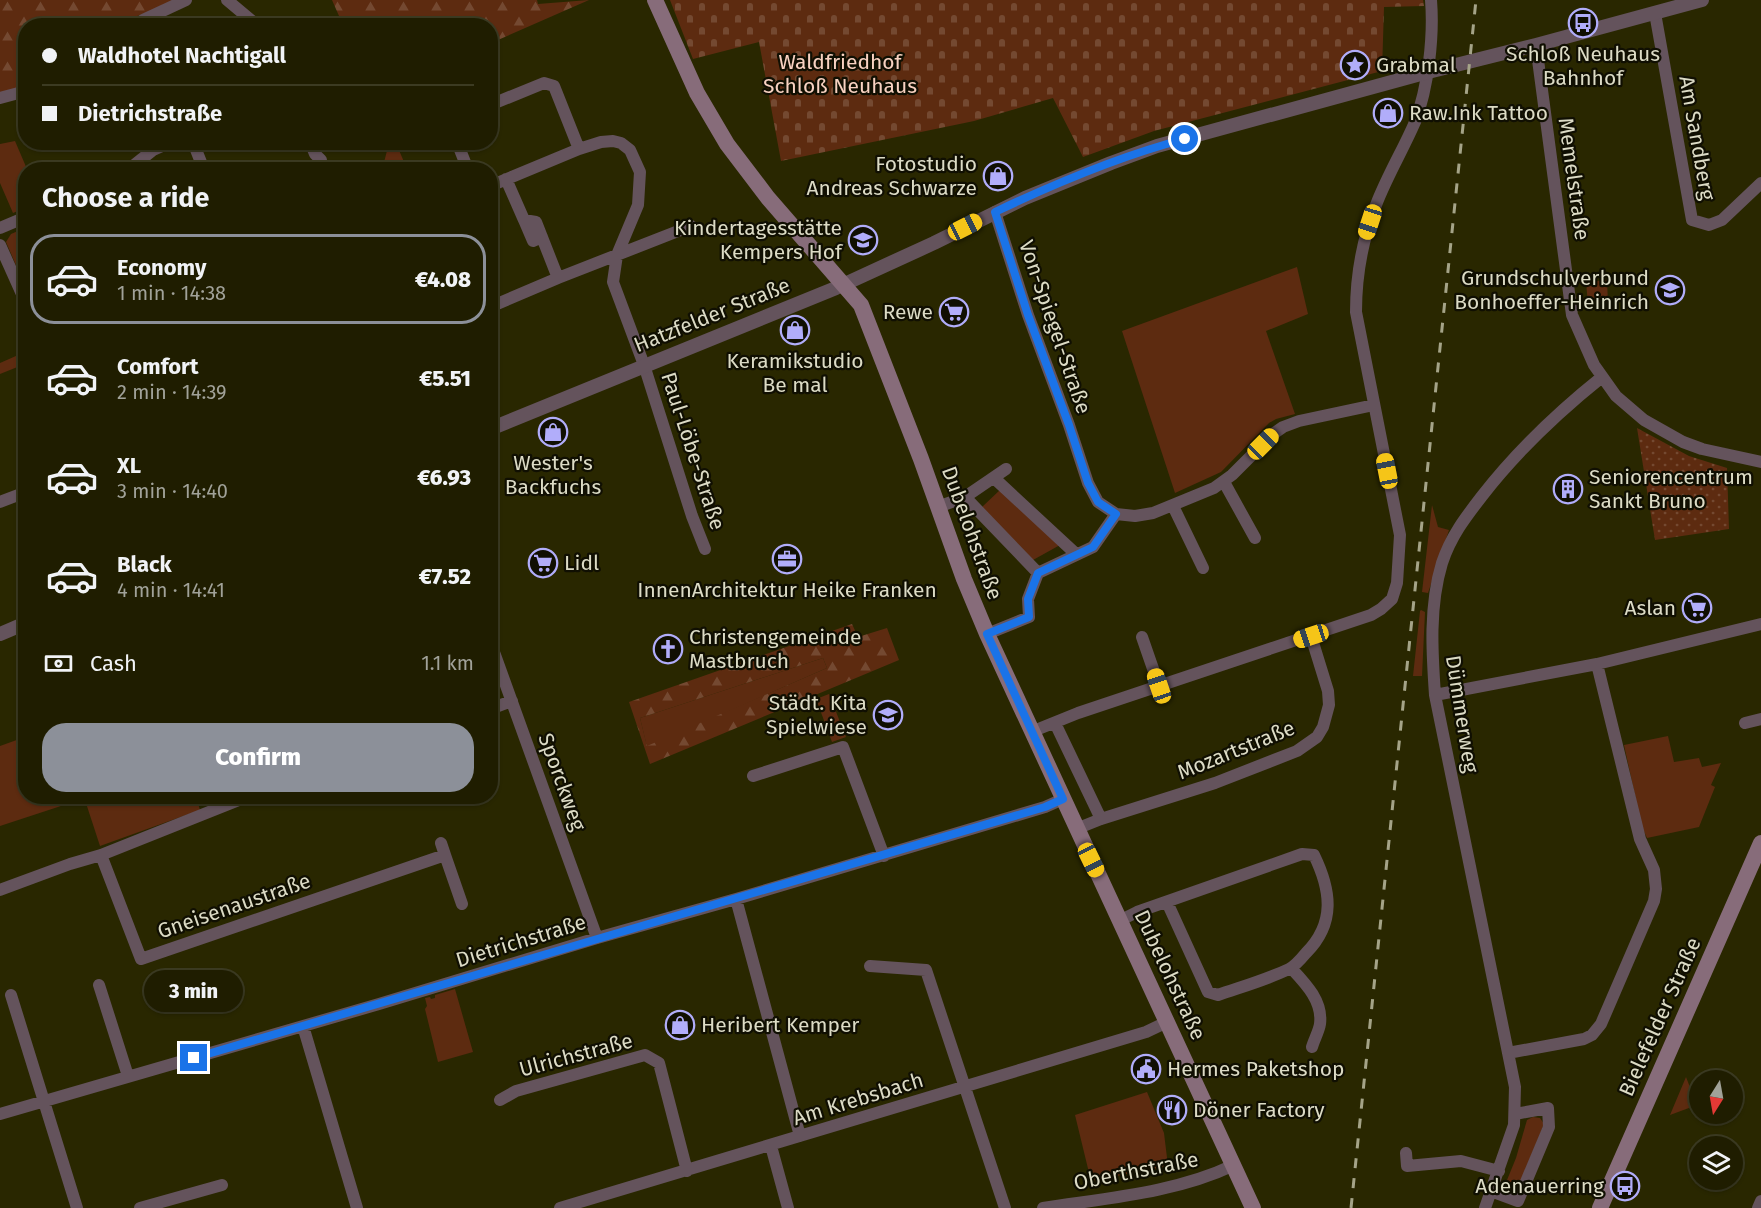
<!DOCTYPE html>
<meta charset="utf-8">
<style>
body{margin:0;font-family:"Fira Sans",sans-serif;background:#2c2a0f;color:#f1f3f6;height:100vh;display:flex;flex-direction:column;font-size:22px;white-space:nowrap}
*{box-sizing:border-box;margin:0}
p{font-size:20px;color:#a1a299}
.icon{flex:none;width:33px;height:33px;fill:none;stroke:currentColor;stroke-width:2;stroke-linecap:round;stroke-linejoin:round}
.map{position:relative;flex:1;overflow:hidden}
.panel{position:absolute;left:18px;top:162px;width:480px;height:642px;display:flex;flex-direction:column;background:#1f1d00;border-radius:24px;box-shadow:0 2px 4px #0004,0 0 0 2px #3c3b22}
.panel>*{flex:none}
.banner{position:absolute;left:18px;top:18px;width:480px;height:132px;border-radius:24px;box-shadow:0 2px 4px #0004,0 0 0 2px #3c3b22;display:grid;align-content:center;height:132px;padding:0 24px;background:#1f1d00}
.needle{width:39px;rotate:191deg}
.buttons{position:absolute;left:1689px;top:1070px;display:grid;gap:12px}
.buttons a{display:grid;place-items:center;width:54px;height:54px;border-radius:50%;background:#1f1d00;box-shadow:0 2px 4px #0004,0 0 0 2px #3c3b22;font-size:30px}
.end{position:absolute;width:27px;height:27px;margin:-14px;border:8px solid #1a73e8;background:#fff;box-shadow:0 0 0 3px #fff}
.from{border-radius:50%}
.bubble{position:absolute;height:42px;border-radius:21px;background:#1f1d00;box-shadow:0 2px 4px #0004,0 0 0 2px #3c3b22;font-size:20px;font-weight:800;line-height:42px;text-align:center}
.car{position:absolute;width:18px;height:36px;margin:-18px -9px;border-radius:8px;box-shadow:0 0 4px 2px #0007;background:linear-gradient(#f5c518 24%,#345 0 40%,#f5c518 0 76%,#345 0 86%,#f5c518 0)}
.banner b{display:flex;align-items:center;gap:21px;height:57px;font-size:22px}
.banner b+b{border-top:2px solid #3c3b22}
.banner i{width:15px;height:15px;background:#f1f3f6}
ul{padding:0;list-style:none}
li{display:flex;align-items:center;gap:18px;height:90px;margin:0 12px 9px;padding:0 12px;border:3px solid transparent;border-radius:24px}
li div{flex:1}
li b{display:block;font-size:22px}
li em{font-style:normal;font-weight:800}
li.current{border-color:#8c9099}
li>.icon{width:54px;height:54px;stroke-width:1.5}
h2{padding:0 24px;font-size:27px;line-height:72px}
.pay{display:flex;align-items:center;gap:15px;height:66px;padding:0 24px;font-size:22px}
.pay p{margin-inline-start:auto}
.button{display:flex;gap:12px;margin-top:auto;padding:12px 24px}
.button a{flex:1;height:69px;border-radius:24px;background:#8c9099;color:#fff;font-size:24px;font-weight:800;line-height:69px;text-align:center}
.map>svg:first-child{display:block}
.green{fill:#5d2b10}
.forest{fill:url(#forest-firs);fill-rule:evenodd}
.cemetery{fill:url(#cemetery-stones)}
.garden{fill:url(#garden-dots)}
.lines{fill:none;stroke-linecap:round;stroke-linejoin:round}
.minor{stroke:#64535c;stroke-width:12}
.tertiary{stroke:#64535c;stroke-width:14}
.secondary{stroke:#876c7a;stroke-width:16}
.rail{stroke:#a5a488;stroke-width:3;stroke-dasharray:10 10;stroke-linecap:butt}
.route{stroke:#1a73e8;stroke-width:8}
.labels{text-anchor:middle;stroke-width:4.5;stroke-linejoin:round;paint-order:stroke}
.poi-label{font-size:21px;fill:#dcdbc5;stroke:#100f02;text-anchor:start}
.park-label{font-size:21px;fill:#f8d2c1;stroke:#100f02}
.street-label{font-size:21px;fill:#dcdbc5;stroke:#100f02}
</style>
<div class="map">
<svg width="1761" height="1208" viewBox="0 0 1761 1208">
<defs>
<pattern id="forest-firs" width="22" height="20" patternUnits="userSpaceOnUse" patternTransform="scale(1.5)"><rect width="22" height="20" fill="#5d2b10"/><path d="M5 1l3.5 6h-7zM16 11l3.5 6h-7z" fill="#744931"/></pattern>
<pattern id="cemetery-stones" width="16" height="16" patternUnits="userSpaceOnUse" patternTransform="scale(1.5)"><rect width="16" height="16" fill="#5d2b10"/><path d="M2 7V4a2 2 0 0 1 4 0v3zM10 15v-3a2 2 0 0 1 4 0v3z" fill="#744931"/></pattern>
<pattern id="garden-dots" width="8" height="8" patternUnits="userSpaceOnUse" patternTransform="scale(1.5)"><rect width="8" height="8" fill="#5d2b10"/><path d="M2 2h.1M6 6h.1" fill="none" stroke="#744931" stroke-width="1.8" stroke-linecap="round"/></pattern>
</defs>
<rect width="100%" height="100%" fill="#292700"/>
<path class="green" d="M15,141L27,169L25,208L13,213L0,183V144Z
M389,143H396L407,169L382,170Z
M25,228V286L6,242L11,234Z
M1297,267L1308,314L1266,331L1295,414L1276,419L1269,423L1221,472L1175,493L1122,331Z
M1607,280L1608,303L1588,304L1586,282Z
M25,352V364L0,374V363Z
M1001,489L1060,545L1033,560L982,507Z
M1432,505L1438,527L1449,530L1428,593L1422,592Z
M1421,610L1425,612L1422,676H1413L1420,611Z
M823,658L827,668L647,747L640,718Z
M829,694L846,737L832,742L816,699Z
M1668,736L1674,762L1699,758L1702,767L1721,763L1711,785L1715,787L1699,827L1647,838L1642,827L1624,745Z
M25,737L26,796L58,797L61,806L0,826V746Z
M84,797H196L200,810L100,846Z
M455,989L473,1052L438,1062L425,1009L427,1006L425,998L430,997L431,999L435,998V995Z
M1686,1077L1697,1105L1670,1115Z
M1147,1092L1164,1133L1168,1166L1091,1181L1075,1115Z
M1533,1117L1540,1118L1544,1124L1517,1190L1513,1193L1507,1191L1505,1185L1516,1158L1527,1120Z"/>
<path class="forest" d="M0,0H182L112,25L26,26L25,89L0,94Z
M332,0H537L538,4L589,0L491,43L490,26L343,25Z
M852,624L858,637L887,628L899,660L650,764L629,702ZM823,658L827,668L647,746L640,718Z"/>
<path class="cemetery" d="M670,0H1423L1424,6L1384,7L1382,71L1154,131L1083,157L1053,98L974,121L781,161L759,42L693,59Z"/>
<path class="garden" d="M1637,428L1689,456L1727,468L1729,529L1655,540Z"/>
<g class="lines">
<path class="minor" d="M227,0L258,26
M1655,13L1692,220L1709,225L1722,220L1761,183
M143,20L186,0
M1536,45L1572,315L1594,365L1616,396L1644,420L1683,442L1702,449L1761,462
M0,98L26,91
M490,105L544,83L554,86L579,149
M193,142L204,170
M310,142L315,154L321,160
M457,142L468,170
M396,146L405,142
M128,170L153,150L171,142
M506,179L524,220L536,222L558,278
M490,186L579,149L601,142L613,141L621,143L630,150L640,172L638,205L617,255L613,282L644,365L692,516L705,549
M995,212L1028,315L1069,425L1088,483L1098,502L1116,514L1135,516L1153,513L1214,488L1232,475L1273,434L1283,427L1299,421L1374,405
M524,220L533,241L542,237
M0,228L26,217
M0,245L26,303
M490,307L558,278L691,226
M994,478L1076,554
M1224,482L1255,538
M965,497L1038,573
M0,502L26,492
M1173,506L1203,568
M938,507L965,497L1006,469
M987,634L1029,617L1028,599L1038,573L1093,547L1116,514
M1142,637L1159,686
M490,641L597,938
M1435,695L1597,664L1761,624
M490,709L512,701
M1055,723L1101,819
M1745,723L1761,719
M1031,732L1078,713L1371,615L1381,609L1392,599L1397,583L1400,535L1356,312C1356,276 1363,238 1376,205C1387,176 1403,150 1415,122C1428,88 1434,37 1431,0
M753,776L843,747L884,856
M1076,829L1101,819L1215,783L1297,751L1317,737L1323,727L1329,705L1328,691L1311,636
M441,843L445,855
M101,855L141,959L445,855L462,904
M0,890L70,864L101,855L249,796
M736,899L800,1136
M1119,921L1137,912L1302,854L1314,855C1331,890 1336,923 1306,953C1301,959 1295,966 1289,969C1266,980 1241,987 1218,995L1208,992L1167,902
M870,966L926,970L1005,1208
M1291,968C1305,983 1323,1001 1320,1024C1319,1031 1314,1040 1312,1047
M99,985L128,1076
M11,995L77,1208
M303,1026L357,1208
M1508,1053L1584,1039L1592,1035L1601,1024L1654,901L1656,889L1654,870L1640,839L1597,664
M500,1100L516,1091L645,1055L659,1063L687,1171
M0,1114L379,1004L597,938L736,899L1045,807L1063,799
M771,1146L788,1208
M1406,1153L1407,1166L1461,1161L1499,1171
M1491,1191L1518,1201L1549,1127L1548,1108L1515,1114
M140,1208L222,1185
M560,1208L1146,1032L1167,1022
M1043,1208C1107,1198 1175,1193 1234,1165
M1485,1208L1514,1125L1515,1087L1435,695C1432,652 1429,606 1442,563C1451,536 1465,518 1482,496C1517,451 1557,413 1602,377
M1758,1208L1761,1201"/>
<path class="tertiary" d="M490,429L836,288L934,243L1025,198L1111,163L1157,146L1428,72L1536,45L1702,0
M0,634L26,623"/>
<path class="secondary" d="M655,0L697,93L727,144L768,198L861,305L921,459L964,579L987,634L1253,1208
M1600,1208L1761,843"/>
<path class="rail" d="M1351,1208L1476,0"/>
</g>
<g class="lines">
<path class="route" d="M194,1058L1045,807L1063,799L987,634L1029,617L1028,599L1038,573L1093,547L1116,514L1098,502L1088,483L1069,425L1028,315L995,212C1056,183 1119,156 1185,139"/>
</g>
<defs>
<g id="bus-ring" transform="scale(1.5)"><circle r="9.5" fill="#100f02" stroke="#b1adfa" stroke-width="1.5"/><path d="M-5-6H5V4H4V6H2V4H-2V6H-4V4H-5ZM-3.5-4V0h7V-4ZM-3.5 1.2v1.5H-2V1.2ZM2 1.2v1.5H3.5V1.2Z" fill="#b1adfa"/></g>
<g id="sight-ring" transform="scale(1.5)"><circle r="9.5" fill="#100f02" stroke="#b1adfa" stroke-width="1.5"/><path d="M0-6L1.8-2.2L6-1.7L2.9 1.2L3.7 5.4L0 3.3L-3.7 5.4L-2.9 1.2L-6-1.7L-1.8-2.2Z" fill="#b1adfa"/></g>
<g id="shop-ring" transform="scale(1.5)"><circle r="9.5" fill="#100f02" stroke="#b1adfa" stroke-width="1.5"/><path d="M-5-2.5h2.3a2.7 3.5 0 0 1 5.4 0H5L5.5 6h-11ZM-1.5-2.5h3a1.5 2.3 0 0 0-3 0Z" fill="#b1adfa"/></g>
<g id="school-ring" transform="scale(1.5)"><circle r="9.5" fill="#100f02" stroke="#b1adfa" stroke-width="1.5"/><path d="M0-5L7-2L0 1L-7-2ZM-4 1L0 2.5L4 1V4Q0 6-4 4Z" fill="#b1adfa"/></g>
<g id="supermarket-ring" transform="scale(1.5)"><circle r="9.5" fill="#100f02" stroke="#b1adfa" stroke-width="1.5"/><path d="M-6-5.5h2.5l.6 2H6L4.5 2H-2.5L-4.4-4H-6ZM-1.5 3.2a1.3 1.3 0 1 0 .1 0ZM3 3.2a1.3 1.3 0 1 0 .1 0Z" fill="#b1adfa"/></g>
<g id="building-ring" transform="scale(1.5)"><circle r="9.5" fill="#100f02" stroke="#b1adfa" stroke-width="1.5"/><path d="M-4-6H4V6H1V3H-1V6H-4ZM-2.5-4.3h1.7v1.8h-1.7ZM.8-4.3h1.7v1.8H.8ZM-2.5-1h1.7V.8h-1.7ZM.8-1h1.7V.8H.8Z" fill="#b1adfa"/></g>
<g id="office-ring" transform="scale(1.5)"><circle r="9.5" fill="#100f02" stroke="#b1adfa" stroke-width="1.5"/><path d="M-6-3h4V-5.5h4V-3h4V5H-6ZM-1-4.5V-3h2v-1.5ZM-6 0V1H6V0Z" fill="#b1adfa"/></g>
<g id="church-ring" transform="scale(1.5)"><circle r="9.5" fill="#100f02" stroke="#b1adfa" stroke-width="1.5"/><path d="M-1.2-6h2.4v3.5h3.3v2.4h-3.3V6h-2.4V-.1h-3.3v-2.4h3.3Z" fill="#b1adfa"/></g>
<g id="civic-ring" transform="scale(1.5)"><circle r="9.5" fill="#100f02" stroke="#b1adfa" stroke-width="1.5"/><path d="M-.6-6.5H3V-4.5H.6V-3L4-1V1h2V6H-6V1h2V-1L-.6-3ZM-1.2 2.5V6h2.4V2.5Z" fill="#b1adfa"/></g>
<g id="restaurant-ring" transform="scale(1.5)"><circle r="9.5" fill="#100f02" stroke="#b1adfa" stroke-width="1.5"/><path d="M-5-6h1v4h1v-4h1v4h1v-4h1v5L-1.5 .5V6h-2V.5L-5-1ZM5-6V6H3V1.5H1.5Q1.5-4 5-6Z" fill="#b1adfa"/></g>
</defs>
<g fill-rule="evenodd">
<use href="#bus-ring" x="1583" y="23"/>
<use href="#sight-ring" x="1355" y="65"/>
<use href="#shop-ring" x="1388" y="113"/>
<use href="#shop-ring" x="998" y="176"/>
<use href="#school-ring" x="863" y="240"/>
<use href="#school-ring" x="1670" y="290"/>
<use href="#supermarket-ring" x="954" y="312"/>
<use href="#shop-ring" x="795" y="330"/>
<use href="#shop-ring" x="553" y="432"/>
<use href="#building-ring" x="1568" y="489"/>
<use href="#office-ring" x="787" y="559"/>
<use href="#supermarket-ring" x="543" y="563"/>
<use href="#supermarket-ring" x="1697" y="608"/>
<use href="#church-ring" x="668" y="649"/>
<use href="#school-ring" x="888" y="715"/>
<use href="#shop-ring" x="680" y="1025"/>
<use href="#civic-ring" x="1146" y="1069"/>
<use href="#restaurant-ring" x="1172" y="1110"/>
<use href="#bus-ring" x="1625" y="1186"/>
</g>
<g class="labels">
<g class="poi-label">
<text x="1583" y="61" text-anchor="middle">Schloß Neuhaus<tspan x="1583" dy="24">Bahnhof</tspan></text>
<text x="1376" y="72">Grabmal</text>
<text x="1409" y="120">Raw.Ink Tattoo</text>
<text x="977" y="171" text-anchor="end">Fotostudio<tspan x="977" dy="24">Andreas Schwarze</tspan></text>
<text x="842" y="235" text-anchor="end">Kindertagesstätte<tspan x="842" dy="24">Kempers Hof</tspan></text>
<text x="1649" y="285" text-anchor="end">Grundschulverbund<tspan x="1649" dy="24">Bonhoeffer-Heinrich</tspan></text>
<text x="933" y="319" text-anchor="end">Rewe</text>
<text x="795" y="368" text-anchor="middle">Keramikstudio<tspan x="795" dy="24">Be mal</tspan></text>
<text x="553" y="470" text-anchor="middle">Wester's<tspan x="553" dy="24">Backfuchs</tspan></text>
<text x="1589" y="484">Seniorencentrum<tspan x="1589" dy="24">Sankt Bruno</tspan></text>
<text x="564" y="570">Lidl</text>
<text x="787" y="597" text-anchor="middle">InnenArchitektur Heike Franken</text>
<text x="1676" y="615" text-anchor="end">Aslan</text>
<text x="689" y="644">Christengemeinde<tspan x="689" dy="24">Mastbruch</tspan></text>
<text x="867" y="710" text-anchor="end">Städt. Kita<tspan x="867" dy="24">Spielwiese</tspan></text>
<text x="701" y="1032">Heribert Kemper</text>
<text x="1167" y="1076">Hermes Paketshop</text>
<text x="1193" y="1117">Döner Factory</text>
<text x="1604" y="1193" text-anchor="end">Adenauerring</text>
</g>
<g class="park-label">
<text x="840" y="69">Waldfriedhof<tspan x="840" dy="24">Schloß Neuhaus</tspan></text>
</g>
<g class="street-label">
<text transform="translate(1697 138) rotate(80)" y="7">Am Sandberg</text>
<text transform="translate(1574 179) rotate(82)" y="7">Memelstraße</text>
<text transform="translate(712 315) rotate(-22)" y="7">Hatzfelder Straße</text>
<text transform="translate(1055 327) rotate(71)" y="7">Von-Spiegel-Straße</text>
<text transform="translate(693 451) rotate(72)" y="7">Paul-Löbe-Straße</text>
<text transform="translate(972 533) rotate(70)" y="7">Dubelohstraße</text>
<text transform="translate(1462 714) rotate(81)" y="7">Dümmerweg</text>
<text transform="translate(1236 750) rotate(-22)" y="7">Mozartstraße</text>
<text transform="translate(562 782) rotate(70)" y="7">Sporckweg</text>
<text transform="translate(234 906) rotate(-19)" y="7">Gneisenaustraße</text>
<text transform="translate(521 941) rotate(-17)" y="7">Dietrichstraße</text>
<text transform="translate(1170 975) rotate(65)" y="7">Dubelohstraße</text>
<text transform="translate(1660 1017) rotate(-66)" y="7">Bielefelder Straße</text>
<text transform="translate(576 1055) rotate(-15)" y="7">Ulrichstraße</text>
<text transform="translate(858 1099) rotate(-17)" y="7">Am Krebsbach</text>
<text transform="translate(1136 1171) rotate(-11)" y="7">Oberthstraße</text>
</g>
</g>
</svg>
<div class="buttons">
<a><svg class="needle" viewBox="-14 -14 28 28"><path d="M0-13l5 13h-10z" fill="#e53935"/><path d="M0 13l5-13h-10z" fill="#a1a299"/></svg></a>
<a><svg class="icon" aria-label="layers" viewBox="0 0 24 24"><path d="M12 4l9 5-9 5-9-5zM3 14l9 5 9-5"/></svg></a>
</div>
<i class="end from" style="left:1185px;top:139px"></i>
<i class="end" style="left:194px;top:1058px"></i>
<div class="bubble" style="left:144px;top:970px;width:99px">3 min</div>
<i class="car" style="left:1370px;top:222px;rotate:198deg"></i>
<i class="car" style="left:965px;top:227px;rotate:63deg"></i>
<i class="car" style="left:1263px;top:444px;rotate:45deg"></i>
<i class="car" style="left:1387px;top:471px;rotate:349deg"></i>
<i class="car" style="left:1311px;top:636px;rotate:252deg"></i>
<i class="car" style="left:1159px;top:686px;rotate:341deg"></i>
<i class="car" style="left:1091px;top:860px;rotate:154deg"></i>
<div class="banner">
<b><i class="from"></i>Waldhotel Nachtigall</b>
<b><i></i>Dietrichstraße</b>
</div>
<section class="panel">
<h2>Choose a ride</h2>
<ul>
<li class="current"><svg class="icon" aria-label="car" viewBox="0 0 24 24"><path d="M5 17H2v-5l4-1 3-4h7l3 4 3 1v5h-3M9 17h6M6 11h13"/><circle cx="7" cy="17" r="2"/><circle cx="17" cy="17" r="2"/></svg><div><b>Economy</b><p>1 min · 14:38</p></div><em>€4.08</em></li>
<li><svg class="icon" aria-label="car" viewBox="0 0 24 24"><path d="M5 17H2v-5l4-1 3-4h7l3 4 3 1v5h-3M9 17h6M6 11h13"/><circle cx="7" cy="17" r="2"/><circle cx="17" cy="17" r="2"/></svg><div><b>Comfort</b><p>2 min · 14:39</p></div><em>€5.51</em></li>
<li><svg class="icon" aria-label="car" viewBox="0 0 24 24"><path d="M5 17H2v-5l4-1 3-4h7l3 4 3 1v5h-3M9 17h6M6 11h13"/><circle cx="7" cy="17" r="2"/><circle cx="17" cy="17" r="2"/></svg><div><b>XL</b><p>3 min · 14:40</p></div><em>€6.93</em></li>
<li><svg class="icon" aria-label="car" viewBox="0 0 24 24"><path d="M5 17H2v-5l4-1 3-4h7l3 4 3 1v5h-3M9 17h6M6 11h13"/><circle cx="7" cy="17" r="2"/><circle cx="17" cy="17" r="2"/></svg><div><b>Black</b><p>4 min · 14:41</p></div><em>€7.52</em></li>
</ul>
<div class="pay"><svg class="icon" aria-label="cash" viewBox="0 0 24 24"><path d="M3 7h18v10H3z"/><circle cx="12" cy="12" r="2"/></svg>Cash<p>1.1 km</p></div>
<div class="button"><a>Confirm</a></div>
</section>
</div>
